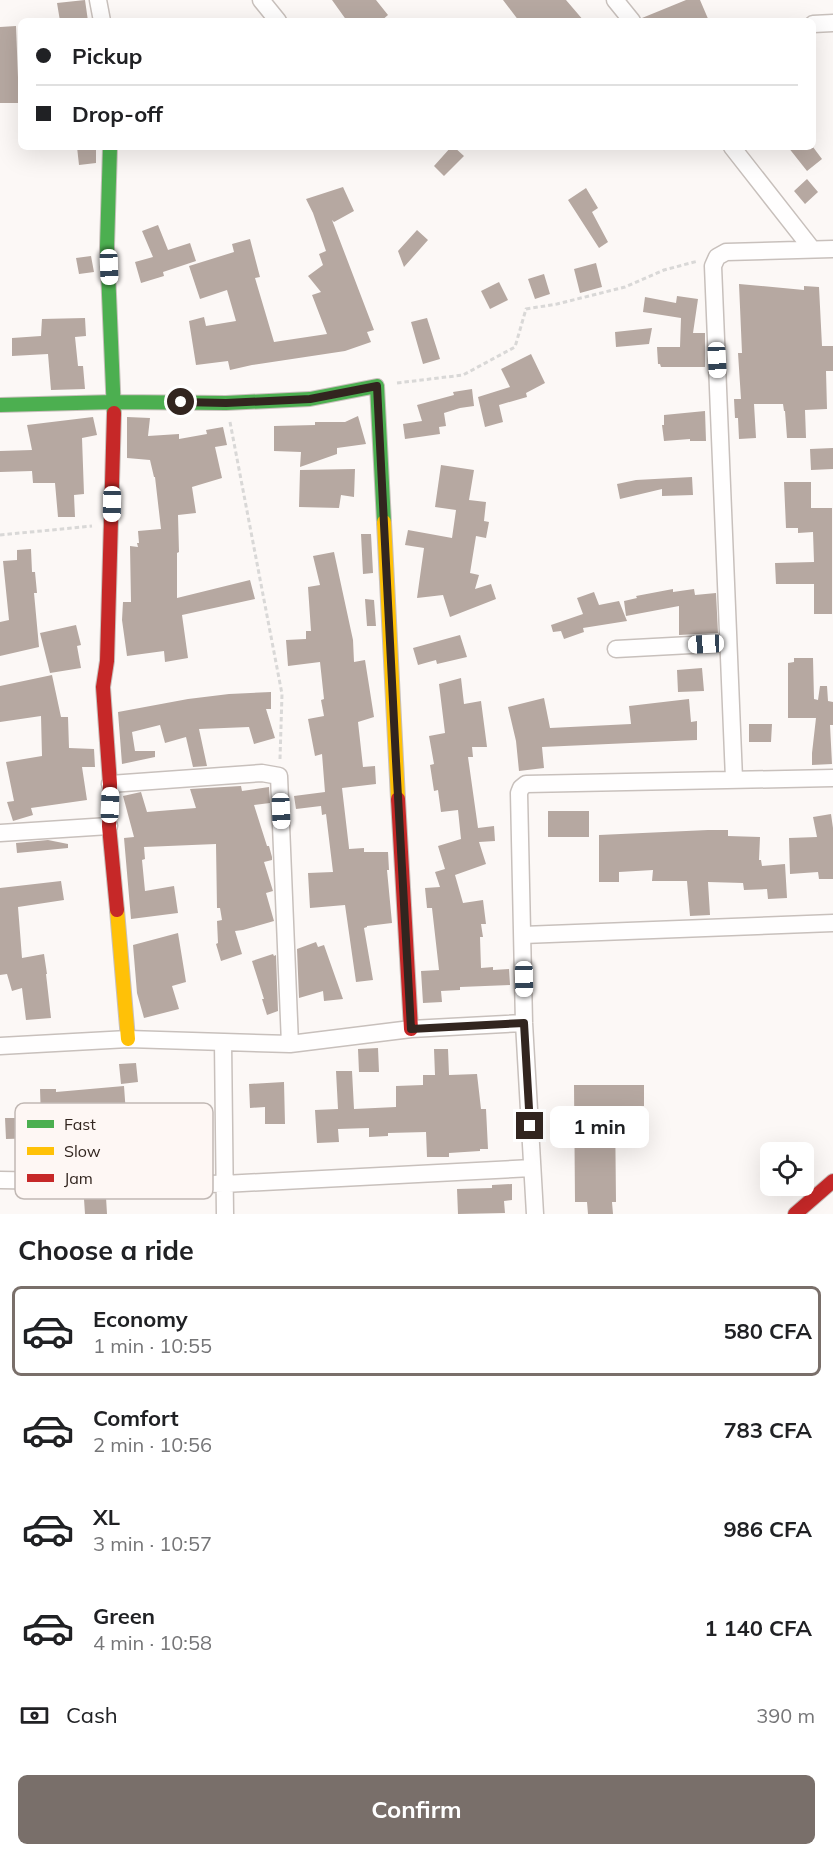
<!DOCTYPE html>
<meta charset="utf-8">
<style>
body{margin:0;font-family:Mulish,sans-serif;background:#f6f6f6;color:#202124;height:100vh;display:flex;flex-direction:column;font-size:22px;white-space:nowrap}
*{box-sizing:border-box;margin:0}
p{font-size:20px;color:#757577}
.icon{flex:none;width:33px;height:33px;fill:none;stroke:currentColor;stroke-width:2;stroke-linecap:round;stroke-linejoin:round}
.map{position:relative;height:1214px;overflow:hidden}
.side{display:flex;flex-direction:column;background:#fff;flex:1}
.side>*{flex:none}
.hud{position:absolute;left:18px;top:18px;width:798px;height:132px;border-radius:9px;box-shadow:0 6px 24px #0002;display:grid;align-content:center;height:132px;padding:0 18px;background:#fff}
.fabs{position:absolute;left:760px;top:1142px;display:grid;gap:12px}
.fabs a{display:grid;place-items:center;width:54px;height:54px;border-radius:9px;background:#fff;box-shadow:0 6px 24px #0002;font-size:30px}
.end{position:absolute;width:27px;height:27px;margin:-14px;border:8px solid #32251f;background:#fff;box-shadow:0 0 0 3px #fff}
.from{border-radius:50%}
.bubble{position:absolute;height:42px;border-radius:9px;background:#fff;box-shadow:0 6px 24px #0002;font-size:20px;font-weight:700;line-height:42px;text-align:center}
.car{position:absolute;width:18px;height:36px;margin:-18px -9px;border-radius:8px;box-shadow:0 0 4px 2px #0007;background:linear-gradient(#fff 24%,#345 0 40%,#fff 0 76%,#345 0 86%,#fff 0)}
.hud b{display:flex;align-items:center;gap:21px;height:57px;font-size:22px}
.hud b+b{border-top:2px solid #e0e0e0}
.hud i{width:15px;height:15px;background:#202124}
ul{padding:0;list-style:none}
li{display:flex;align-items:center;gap:18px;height:90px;margin:0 12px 9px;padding:0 6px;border:3px solid transparent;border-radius:9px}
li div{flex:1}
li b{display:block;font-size:22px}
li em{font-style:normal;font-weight:700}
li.selected{border-color:#796f6a}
li>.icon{width:54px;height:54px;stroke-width:1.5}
h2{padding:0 18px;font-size:27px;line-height:72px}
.pay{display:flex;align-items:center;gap:15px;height:66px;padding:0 18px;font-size:22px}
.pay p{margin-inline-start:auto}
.button{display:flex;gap:12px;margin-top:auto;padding:12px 18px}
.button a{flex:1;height:69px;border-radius:9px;background:#796f6a;color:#fff;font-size:24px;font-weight:700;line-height:69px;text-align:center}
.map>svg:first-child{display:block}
.building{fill:#b6a8a1}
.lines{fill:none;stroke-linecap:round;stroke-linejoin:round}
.street-casing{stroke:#c8c0bc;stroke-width:19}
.fast-casing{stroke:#c8c0bc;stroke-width:16}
.slow-casing{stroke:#c8c0bc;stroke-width:16}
.jam-casing{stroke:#c8c0bc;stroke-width:16}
.path{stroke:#d9d8d7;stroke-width:3;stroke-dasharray:4.5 3;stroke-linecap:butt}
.street{stroke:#fffefe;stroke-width:16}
.fast{stroke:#4caf50;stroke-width:14}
.slow{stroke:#ffc107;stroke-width:14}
.jam{stroke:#c62828;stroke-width:14}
.route{stroke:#32251f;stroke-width:8}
.key{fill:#fef7f4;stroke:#c1b8b4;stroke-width:1.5}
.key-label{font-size:16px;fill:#32251f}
</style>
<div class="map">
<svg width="833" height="1214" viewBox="0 0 833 1214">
<rect width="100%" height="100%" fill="#fcf8f6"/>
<path class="building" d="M85,0L88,21H60L57,3Z
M332,0H376L388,15L381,21H347Z
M503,0H566L584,21H519Z
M686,0H700L709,21H642V18Z
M16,26L19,103H0V27Z
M77,147H96V163L79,165Z
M451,147H454L464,156L444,176L434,166Z
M788,147H813L822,159L807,171Z
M807,179L818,192L805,204L794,191Z
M343,187L354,211L334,222L332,220L374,330L367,332L371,342L345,351L252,365L230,370L228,361L196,365L189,321L204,317L206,326L236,321L227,290L200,299L189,266L234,252L232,244L250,239L260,277L255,278L274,342L327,334L312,295L321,292L308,276L323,265L319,254L326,251L313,213L306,199Z
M586,188L598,208L592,212L608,242L599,248L568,200Z
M158,225L168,250L190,243L196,261L163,272L164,276L141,283L135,262L153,257L142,231Z
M417,230L428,240L404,267L398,251Z
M91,256L94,272L79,274L76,258Z
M596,263L602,287L580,293L574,269Z
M544,274L550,294L535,299L528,279Z
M499,282L508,300L490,309L481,291Z
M739,284L804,290V286L819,287L822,346H833V371H826L827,409L805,410L806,438H787L785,411H784L783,404H754L756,438L739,439L738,418H735L734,399H741L738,353H742Z
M677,296L698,299L693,333H705V367H661L660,364H658L657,347H680L681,318L643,312L645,297L676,303Z
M85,318L86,336L75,337L78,366H83L85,389L51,390L48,354L12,356V338L41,336L42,319Z
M427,318L440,359L423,364L411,322Z
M652,328L649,344L616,347L615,332Z
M531,354L545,383L526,393L527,397L499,405L503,422L485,427L478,397L510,387L501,369Z
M472,389L474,406L460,408L444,413L446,426L439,427L440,434L405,439L403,424L422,421L417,405L454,395L453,392Z
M705,411L706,441H690V439L664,441L662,425H664V415Z
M358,416L366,444L337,448V454L300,467L301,452L274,451V426L315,425V422H345Z
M93,417L97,435L82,438L84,494L74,495L75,517H58L55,483H33L32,471L0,472V451L32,450L27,425Z
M127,417L150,418L148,436L179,434V439L207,434L206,430L223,427L227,445L215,447L222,478L192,487L196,513L178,515L179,552L177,553V598L250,580L255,599L182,615L188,658L165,662L164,651L127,656L122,620L123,602H131L130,546L138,547L137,543H139L138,531L161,529L155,477H154L150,460L127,458Z
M833,448V469L811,470L810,449Z
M441,465L474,470L469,500L486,502L484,521L489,522L486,538L476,536L470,573L479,575L475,589L491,584L496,599L450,617L443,595L417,598L424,548L405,545L408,530L452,538L456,510L435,507Z
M355,469L354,497L341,495L339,508L299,507L300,470Z
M692,477L693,495L662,496V489L620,499L617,484L636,480Z
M784,482H811V508H832V614H814V584H776L775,563L814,562L813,532L798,533V528H786Z
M361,534H371L373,573L363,574Z
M31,549L32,572H35L37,593H34L39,647L0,656V622L9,620L3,561L17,560V550Z
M334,552L353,640L354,662L365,660L374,717L358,722L363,767L375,766L376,784L342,788L349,848V849L364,848V852H388L389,870H387L392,923L367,926V927L364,928L373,980L356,982L345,905L310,908L308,873L333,872L326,814L322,815L321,806L296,809L294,796L325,792L322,754L315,756L308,719L324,716L321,700L324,699L320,662L288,666L286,640L306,639V631H311L308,587L320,585L313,556Z
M673,589V592L694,589L695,595L716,593L718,633L679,635V606L626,616L624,601L637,598L636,596Z
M594,592L599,605L619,601L627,621L583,628L584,632L564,639L561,631L553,632L551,625L583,614L577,598Z
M365,599L374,600L376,626H367Z
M76,625L81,645L77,646L81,668L50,673L40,633Z
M460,635L467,657L437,664L436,660L418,665L413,648Z
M794,658H813L814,699L818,700L820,686H827L828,701L833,702V725H830L832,764L812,765V753L816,718H788V663L794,662Z
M702,668L704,691L678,692L677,670Z
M52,675L61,717H68L69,748L94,749L95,767H82L87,800L31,808L33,815L13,821L7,802L14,801L6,762L42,756L41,716L0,722V686Z
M461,678L464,704L481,701L487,747H472L473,757H468L478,828L494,826L495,841L479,842L486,864L455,875L463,903L483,900L486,924H481L483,937H480L481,968L493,967V970L509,969L510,985L460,987V990L441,991L442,1002L423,1003L421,971L439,970L432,908H427L425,888L440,887L435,872L445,869L438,846L461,839L458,810L441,812L438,790L434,791L430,765L434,764L429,736L445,733L439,684Z
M271,692V709H266L275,738L254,744L249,727L199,729L207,766L193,767L186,737L165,743L160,725L132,732L135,751H155V757L122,764L118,712L188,699L229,694Z
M544,698L550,728L631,724L629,706L689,699L691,722L697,721V740L542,747L544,768L519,771L516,741L508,707Z
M749,724H772L771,742H749Z
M241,786L242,791L269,787L270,803L254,805L267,846H269L272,857V860L264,862L273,891L266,893L274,921L243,930L235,931L242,954L221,961L216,944L218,943L217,921L222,920L220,908H217L216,844L144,847L145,859L142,860L145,891L174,886L178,913L131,919L124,838L134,837L123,796L141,792L147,812L196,808L190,789Z
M548,811H589V837H548Z
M831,814L833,828V879H819L818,872L790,874L789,838L817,837L813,817Z
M708,830H728V836L760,837L759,860H761L762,866L785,864L787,898L768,899L767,889L744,890L743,883L708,882L710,915L690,916L687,881H652L653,870L619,872V882H599V835Z
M48,840L68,844V848L17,853L16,843Z
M61,881L64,900L18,907L22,958L44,954L47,974H46L51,1018L26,1020L22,988L12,991L7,974L0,975V888Z
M178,933L186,982L172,986L179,1009L144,1018L137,993L133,945Z
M316,942L318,947L324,945L343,999L324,1001L323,991L299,998L297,949Z
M273,954L274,956L276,955L278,1011L267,1015L262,999H264L252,961Z
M378,1048L379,1072H359L358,1049Z
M434,1049H448L449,1075L477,1074L481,1109H486L488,1149H480V1151L449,1153V1157H427L426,1132L388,1133V1136L369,1137V1128L338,1129L339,1142L317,1143L315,1110L338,1109L336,1071H352L354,1109L396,1107V1086L423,1085V1075H435Z
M136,1063L138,1082L121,1084L119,1064Z
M284,1082L285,1124H265V1107L250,1108L249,1084Z
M574,1085H644V1106H615L616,1202H612L613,1214H588L587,1202H575Z
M124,1086L126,1114L137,1113L138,1115L206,1111L207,1138L163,1141L165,1167L130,1170L128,1151L85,1154L84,1146L41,1148V1138L6,1139L5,1118H41L40,1089H56V1092Z
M512,1184V1200L504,1201L505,1213L458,1214L457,1189L492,1188V1185Z
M106,1197L107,1214H85L84,1199Z"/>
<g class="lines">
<g class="street-casing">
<path id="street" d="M98,0L102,21
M261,0L278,21
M615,0L632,21
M813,24L833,23
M732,147L812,249
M616,649L728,643
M734,779L713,266L717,257L726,252L833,249
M110,784L262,773L279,776L290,1044
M0,833L109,826
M523,935L833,923
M223,1042L225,1214
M0,1046L128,1039L290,1044L411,1029L524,1023
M0,1180L224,1184L532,1168
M535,1214L524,1023L519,793L521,788L526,784L833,778"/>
</g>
<g class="fast-casing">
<path id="fast" d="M110,147L107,247L114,413
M0,405L114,402L226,403L310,399L377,386L384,522"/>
</g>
<g class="slow-casing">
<path id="slow" d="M384,522L398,799
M117,910L128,1039"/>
</g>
<g class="jam-casing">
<path id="jam" d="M114,413L107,661L103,687L110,784L109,826L117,910
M398,799L411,1029
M795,1214L833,1181"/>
</g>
<path class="path" d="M397,383L463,375L515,347L526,309L557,304L625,287L664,270L698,261
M230,422L282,694L280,759
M0,535L92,526"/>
<use href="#street" class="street"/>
<use href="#fast" class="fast"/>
<use href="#slow" class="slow"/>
<use href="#jam" class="jam"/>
</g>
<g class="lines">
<path class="route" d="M181,402L226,403L310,399L377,386L396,761L411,1029L524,1023L530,1126"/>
</g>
<rect x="15" y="1103" width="198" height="96" rx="9" class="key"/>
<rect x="27" y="1120" width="27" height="8" fill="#4caf50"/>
<rect x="27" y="1147" width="27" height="8" fill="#ffc107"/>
<rect x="27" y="1174" width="27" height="8" fill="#c62828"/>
<g class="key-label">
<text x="64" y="1130">Fast</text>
<text x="64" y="1157">Slow</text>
<text x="64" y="1184">Jam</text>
</g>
</svg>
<div class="fabs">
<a><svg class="icon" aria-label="locate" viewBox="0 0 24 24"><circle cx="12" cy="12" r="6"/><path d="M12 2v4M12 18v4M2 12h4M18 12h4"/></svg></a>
</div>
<i class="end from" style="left:181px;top:402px"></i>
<i class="end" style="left:530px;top:1126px"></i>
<div class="bubble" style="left:550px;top:1106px;width:99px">1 min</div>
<i class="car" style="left:109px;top:267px;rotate:178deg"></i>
<i class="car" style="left:717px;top:360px;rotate:177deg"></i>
<i class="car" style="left:112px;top:504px;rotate:181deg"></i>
<i class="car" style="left:706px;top:644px;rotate:267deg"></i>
<i class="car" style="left:110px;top:805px;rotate:2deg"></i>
<i class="car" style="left:281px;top:811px;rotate:178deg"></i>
<i class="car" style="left:524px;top:979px;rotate:179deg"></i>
<div class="hud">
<b><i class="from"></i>Pickup</b>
<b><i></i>Drop-off</b>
</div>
</div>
<section class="side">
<h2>Choose a ride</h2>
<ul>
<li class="selected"><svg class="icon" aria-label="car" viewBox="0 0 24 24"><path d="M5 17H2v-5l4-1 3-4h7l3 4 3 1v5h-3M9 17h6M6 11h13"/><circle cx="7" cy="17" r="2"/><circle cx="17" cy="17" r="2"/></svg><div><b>Economy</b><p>1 min · 10:55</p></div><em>580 CFA</em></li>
<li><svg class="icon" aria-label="car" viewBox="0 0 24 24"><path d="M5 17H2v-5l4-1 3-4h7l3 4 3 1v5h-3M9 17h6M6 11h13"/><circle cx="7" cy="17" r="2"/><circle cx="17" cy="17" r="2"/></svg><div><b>Comfort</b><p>2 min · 10:56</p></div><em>783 CFA</em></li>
<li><svg class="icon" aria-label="car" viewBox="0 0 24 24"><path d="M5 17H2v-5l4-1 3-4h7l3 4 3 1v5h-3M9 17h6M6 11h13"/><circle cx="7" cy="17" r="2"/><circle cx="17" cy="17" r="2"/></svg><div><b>XL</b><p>3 min · 10:57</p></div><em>986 CFA</em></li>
<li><svg class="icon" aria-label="car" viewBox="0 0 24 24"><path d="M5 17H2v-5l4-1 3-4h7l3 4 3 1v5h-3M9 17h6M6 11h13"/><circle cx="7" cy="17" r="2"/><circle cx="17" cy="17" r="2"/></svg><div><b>Green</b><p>4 min · 10:58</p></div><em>1 140 CFA</em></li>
</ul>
<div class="pay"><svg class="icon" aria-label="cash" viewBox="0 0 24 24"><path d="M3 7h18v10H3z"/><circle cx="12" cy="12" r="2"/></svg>Cash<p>390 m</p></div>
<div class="button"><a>Confirm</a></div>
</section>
